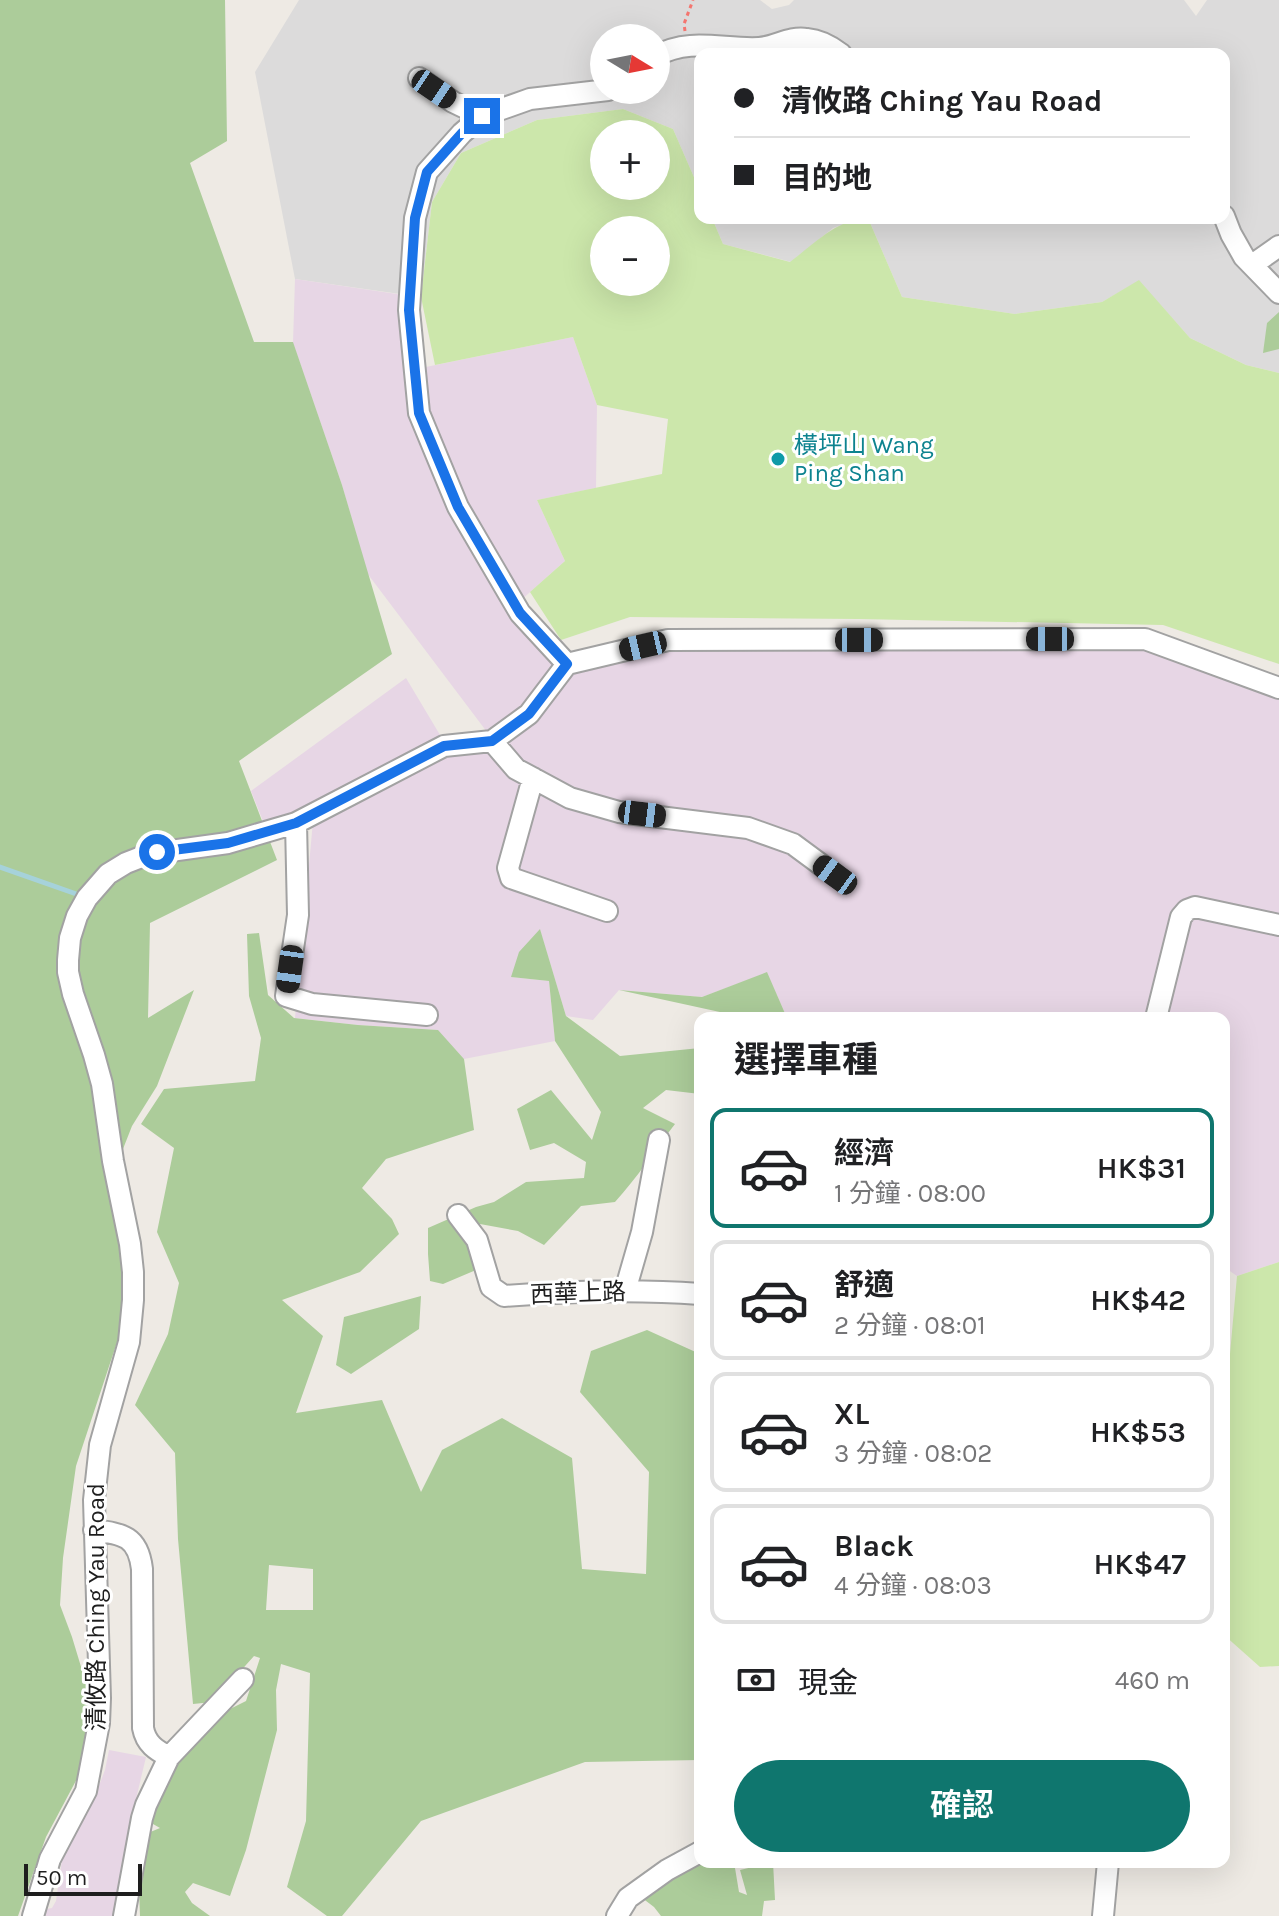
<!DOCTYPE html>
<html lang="zh-TW">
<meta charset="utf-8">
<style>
body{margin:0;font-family:Karla,"Noto Sans TC",sans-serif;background:#f2f2f2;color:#202124;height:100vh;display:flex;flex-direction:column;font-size:30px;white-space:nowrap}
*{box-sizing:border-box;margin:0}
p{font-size:26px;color:#757577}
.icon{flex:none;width:44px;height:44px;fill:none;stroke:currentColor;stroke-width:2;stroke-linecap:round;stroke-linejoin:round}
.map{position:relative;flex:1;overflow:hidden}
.drawer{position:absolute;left:694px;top:1012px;width:536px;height:856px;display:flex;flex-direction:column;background:#fff;border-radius:16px;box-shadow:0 8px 32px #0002}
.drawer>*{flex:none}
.banner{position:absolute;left:694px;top:48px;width:536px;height:176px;border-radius:16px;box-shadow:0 8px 32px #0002;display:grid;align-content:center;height:176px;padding:0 40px;background:#fff}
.needle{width:52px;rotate:100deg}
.buttons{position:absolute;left:590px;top:24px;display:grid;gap:16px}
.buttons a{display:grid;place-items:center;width:80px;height:80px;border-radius:50%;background:#fff;box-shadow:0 8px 32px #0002;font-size:40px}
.scale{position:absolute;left:24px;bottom:20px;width:118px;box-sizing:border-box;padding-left:8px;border:4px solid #1e1e1e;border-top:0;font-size:22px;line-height:28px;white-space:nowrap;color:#1e1e1e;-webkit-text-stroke:6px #fff;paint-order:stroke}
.end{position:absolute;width:36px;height:36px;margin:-18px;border:10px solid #1a73e8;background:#fff;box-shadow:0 0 0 4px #fff}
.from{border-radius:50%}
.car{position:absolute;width:24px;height:48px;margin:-24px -12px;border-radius:10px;box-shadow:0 0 6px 2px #0007;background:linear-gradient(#222 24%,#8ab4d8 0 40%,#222 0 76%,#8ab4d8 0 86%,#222 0)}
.banner b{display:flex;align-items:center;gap:28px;height:76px;font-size:30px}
.banner b+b{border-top:2px solid #e0e0e0}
.banner i{width:20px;height:20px;background:#202124}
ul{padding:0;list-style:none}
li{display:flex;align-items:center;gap:24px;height:120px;margin:0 16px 12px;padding:0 24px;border:4px solid #e0e0e0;border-radius:16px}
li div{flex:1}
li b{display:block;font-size:30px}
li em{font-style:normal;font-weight:600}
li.selected{border-color:#0f766e}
li>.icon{width:72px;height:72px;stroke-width:1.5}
h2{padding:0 40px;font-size:36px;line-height:96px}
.pay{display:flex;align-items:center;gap:20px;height:88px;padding:0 40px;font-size:30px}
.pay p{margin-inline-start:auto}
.cta{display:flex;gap:16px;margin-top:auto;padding:16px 40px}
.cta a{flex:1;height:92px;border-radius:48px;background:#0f766e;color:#fff;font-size:32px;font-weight:600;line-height:92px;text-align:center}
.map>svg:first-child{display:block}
.residential{fill:#dcdbdb;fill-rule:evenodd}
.industrial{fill:#e7d6e5}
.grass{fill:#cce7ab;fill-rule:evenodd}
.forest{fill:#accc9a;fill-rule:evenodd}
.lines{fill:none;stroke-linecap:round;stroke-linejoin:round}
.stream{stroke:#a6d2da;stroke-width:5}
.minor-casing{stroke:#a2a2a2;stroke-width:24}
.path{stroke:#f4756f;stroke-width:3;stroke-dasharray:4 4;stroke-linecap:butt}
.minor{stroke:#fff;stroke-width:20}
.route{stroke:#1a73e8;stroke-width:10}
.culture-dot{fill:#0f9aa8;stroke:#fff;stroke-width:3}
.labels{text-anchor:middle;stroke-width:6;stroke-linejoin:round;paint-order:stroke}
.culture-label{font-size:24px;fill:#0d838f;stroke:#fff;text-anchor:start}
.street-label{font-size:24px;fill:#1e1e1e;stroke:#fff}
</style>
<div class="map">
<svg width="1279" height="1916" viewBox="0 0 1279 1916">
<rect width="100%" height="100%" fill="#eeeae4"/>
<path class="residential" d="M299,0H760L772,9L789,5L794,0H1184L1196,16L1207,0H1279V373L1246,365L1190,338L1139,281L1102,302L1015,314L902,297L868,218H1224V54H700V191L673,129L623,109L537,120L461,153L432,202L421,297L295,279L255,72ZM604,38H656V90H604Z
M712,218H861L833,228L791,262L723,244Z"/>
<path class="industrial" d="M295,279L404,295L413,414L559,664L525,710L490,736L367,573L342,485L293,343Z
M573,337L597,405L596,488L537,500L565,561L520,601L463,504L425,411L421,368Z
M669,645H1144L1279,695V919L1195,901L1150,1018H787L767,973L702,997L619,990L593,1020L566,1016L540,930L512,977L549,981L555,1041L464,1059L437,1030L358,1025L295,1018L313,821L446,751L494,747L570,669Z
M406,678L443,740L294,818L265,826L251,791Z
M1190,915L1279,931V1262L1237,1276L1224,1267V1018H1162Z
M109,1750L146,1757L131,1820L113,1916H45L46,1909L52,1908L56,1901L62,1860L79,1821L100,1783L105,1770Z"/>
<path class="grass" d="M623,109L673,129L700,191V218H712L723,244L790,262C813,245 838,218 868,218L902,297L1015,314L1102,302L1139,280L1190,338L1246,365L1279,373V664L1163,625L859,619L630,617L561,640L530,592L565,561L537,500L662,474L668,419L597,405L573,337L435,365L421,297L432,202L461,153L537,120ZM604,134H656V186H604ZM604,230H656V282H604Z
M1279,1262V1666L1260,1667L1224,1635V1375L1229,1365L1237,1276Z"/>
<path class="forest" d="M0,0H225L227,141L190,163L254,342H293L342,485L392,654L239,761L277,860L150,923L148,1018L194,990L157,1086L132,1126L110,1182L134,1291L76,1466L63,1558L60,1605L72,1637L92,1703L87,1760L46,1837L18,1916H0Z
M1279,312V349L1263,353L1267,323Z
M540,929L566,1016L620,1056L700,1048V1094L666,1090L643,1108L675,1124C655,1150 637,1178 615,1202L581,1206L544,1245L518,1231L480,1224L476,1270L443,1284L430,1281L428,1254V1228L476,1207L494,1202L526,1182L584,1178L586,1162L554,1143L530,1150L517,1109L551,1090L592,1140L601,1112L555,1041L549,981L511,977L519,952Z
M259,933L268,995L294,1018L358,1025L438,1030L464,1059L474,1130L386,1159L362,1188L392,1219L399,1234L360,1272L282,1300L323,1336L296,1413L382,1400L421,1492L442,1450L502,1418L572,1458L582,1569L646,1574L649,1472L580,1392L591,1351L647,1330L700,1354V1760L585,1762L421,1821L342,1916H327L287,1887L306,1821L310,1673L281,1664L276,1690L277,1730L246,1850L230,1896L193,1883L185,1892L192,1903L210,1916H140L139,1889L148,1833L160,1828L146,1820L175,1760L224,1712L246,1701L260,1658L254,1656L213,1702L193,1704L178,1539L175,1453L135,1405L168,1334L179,1283L157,1232L174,1148L141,1124L164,1089L255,1081L261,1038L249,996L247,934ZM269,1565L313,1569V1610H266Z
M767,972L787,1018H732L729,1014L619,990L702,997Z
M421,1296L419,1329L351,1374L336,1365L344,1317Z
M700,1841V1862H734L739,1892L747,1895L740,1870L773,1862L775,1900L764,1901L762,1916H661L654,1907L629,1888L644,1872Z"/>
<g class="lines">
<path class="stream" d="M0,867L82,896"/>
<g class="minor-casing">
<path id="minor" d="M656,56C690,37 723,50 759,48C776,47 789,36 807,39C819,40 832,47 841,54
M419,78L453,102L482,116
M1224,216L1231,234L1244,257L1279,293
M1252,265L1279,246
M567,664L520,613L458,507L419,413L409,310L415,218L427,172L462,133L482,116L530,99L608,90
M492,741L516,769L570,798L619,812L748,828L793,844L835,875
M533,778L508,868L511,878L607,911
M296,823L298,915L286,996L312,1004L427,1015
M1156,1018L1181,917L1187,910L1195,907L1279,925
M458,1215L477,1240L491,1287L504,1296C570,1291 635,1289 700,1294
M625,1291L642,1232L659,1140
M94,1530C123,1534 138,1536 142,1569L143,1728C146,1744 156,1750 169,1757L146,1805L142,1818L124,1916
M169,1757L243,1679
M33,1916L50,1859L86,1791L99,1723L100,1698L94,1500L100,1445L129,1342L133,1300V1272L130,1244L113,1161L102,1084L94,1055L73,994L68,972V960L70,938L77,916L87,898L108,874L126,863L149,854L228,843L296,823L444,746L492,741L529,714L567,664L668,640L1145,639L1279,688
M617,1916L628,1898L667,1870L700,1852
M1103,1916L1108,1862"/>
</g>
<path class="path" d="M685,31L684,24L693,0"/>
<use href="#minor" class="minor"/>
</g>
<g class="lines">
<path class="route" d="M157,852L228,843L296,823L444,746L492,741L529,714L567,664L520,613L458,507L419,413L409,310L415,218L427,172L462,133L482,116"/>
</g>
<circle class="culture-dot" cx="778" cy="459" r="8"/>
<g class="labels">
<g class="culture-label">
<text x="794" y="453">橫坪山 Wang<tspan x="794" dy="28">Ping Shan</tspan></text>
</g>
<g class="street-label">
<text transform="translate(578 1293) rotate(-2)" y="8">西華上路</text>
<text transform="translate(96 1607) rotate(-90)" y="8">清攸路 Ching Yau Road</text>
</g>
</g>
</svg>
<div class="buttons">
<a><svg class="needle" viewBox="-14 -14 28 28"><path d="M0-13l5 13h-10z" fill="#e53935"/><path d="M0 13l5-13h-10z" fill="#757577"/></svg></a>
<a>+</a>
<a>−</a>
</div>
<div class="scale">50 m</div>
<i class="end from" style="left:157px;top:852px"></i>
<i class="end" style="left:482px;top:116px"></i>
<i class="car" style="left:434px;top:89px;rotate:124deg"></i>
<i class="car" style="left:1050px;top:639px;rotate:270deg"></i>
<i class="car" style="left:859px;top:640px;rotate:90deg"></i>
<i class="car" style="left:643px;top:646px;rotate:257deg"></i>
<i class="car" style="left:642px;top:814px;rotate:97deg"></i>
<i class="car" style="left:835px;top:875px;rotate:306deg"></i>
<i class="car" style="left:290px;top:969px;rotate:188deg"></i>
<div class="banner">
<b><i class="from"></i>清攸路 Ching Yau Road</b>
<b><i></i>目的地</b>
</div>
<section class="drawer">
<h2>選擇車種</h2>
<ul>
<li class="selected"><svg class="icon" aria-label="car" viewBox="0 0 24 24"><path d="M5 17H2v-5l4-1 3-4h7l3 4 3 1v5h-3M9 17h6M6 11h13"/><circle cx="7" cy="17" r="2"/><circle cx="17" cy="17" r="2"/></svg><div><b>經濟</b><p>1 分鐘 · 08:00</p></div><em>HK$31</em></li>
<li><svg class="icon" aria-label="car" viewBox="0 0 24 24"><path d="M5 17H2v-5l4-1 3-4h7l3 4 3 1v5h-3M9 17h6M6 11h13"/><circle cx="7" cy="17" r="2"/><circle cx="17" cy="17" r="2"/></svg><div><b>舒適</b><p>2 分鐘 · 08:01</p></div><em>HK$42</em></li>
<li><svg class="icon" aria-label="car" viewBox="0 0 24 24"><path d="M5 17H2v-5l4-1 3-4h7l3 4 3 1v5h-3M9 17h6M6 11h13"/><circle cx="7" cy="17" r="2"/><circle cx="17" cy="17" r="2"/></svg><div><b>XL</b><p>3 分鐘 · 08:02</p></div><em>HK$53</em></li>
<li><svg class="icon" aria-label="car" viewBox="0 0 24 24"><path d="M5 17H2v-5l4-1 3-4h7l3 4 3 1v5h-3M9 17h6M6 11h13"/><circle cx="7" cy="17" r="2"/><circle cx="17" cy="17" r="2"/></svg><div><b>Black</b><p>4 分鐘 · 08:03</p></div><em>HK$47</em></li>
</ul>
<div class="pay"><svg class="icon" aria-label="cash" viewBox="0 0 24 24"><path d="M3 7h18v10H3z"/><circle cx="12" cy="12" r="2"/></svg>現金<p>460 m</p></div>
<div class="cta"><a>確認</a></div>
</section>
</div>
